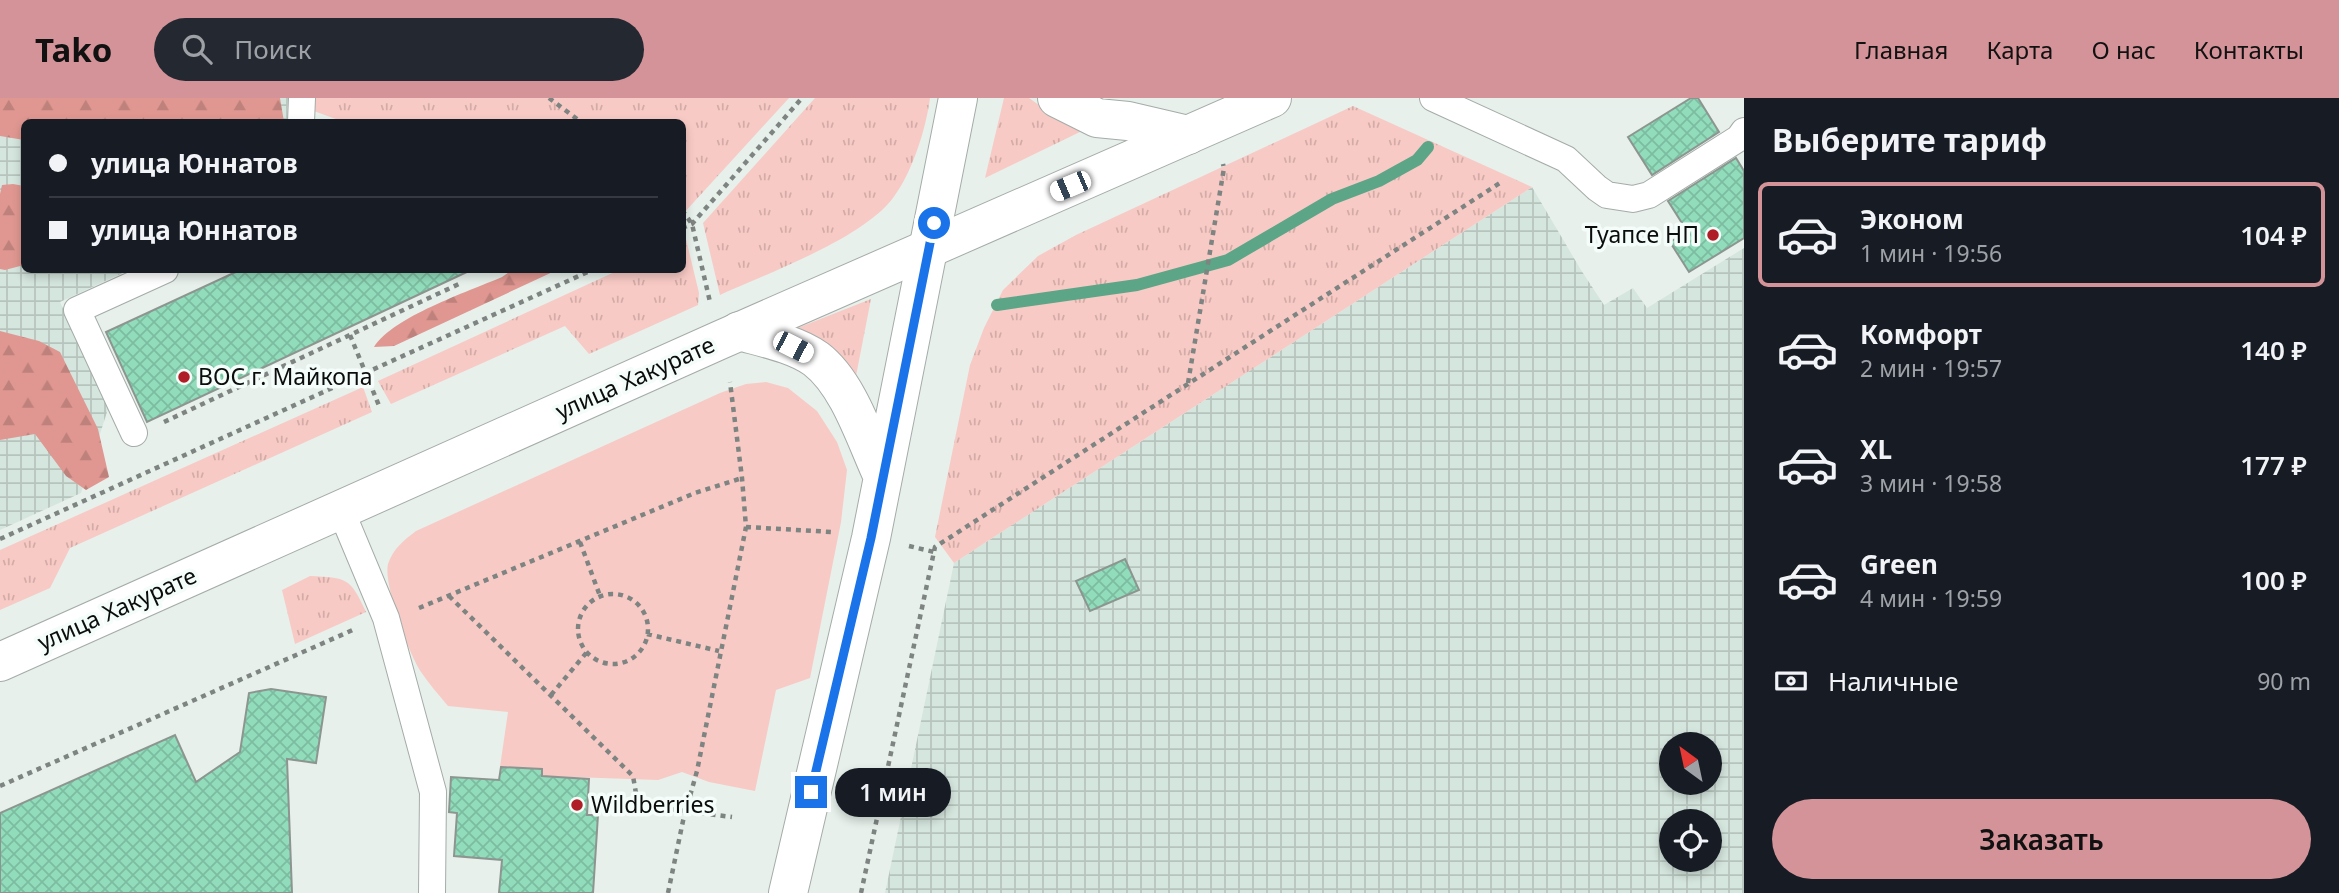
<!DOCTYPE html>
<html lang="ru">
<meta charset="utf-8">
<style>
body{margin:0;font-family:"Noto Sans",sans-serif;background:#242831;color:#f1f3f6;height:100vh;display:flex;flex-direction:column;font-size:26px;white-space:nowrap}
*{box-sizing:border-box;margin:0}
p{font-size:23px;color:#9ea1a6}
.icon{flex:none;width:38px;height:38px;fill:none;stroke:currentColor;stroke-width:2;stroke-linecap:round;stroke-linejoin:round}
.map{position:relative;flex:1;overflow:hidden}
.details{display:flex;flex-direction:column;background:#171b24;width:595px}
.details>*{flex:none}
.guide{position:absolute;left:21px;top:21px;width:665px;height:154px;border-radius:10px;box-shadow:0 4px 10px #0003;display:grid;align-content:center;height:154px;padding:0 28px;background:#171b24}
.needle{width:46px;rotate:327deg}
.fabs{position:absolute;left:1659px;top:634px;display:grid;gap:14px}
.fabs a{display:grid;place-items:center;width:63px;height:63px;border-radius:50%;background:#171b24;box-shadow:0 4px 10px #0003;font-size:35px}
.end{position:absolute;width:32px;height:32px;margin:-16px;border:9px solid #1a73e8;background:#fff;box-shadow:0 0 0 4px #fff}
.from{border-radius:50%}
.bubble{position:absolute;height:49px;border-radius:24px;background:#171b24;box-shadow:0 4px 10px #0003;font-size:23px;font-weight:600;line-height:49px;text-align:center}
.car{position:absolute;width:21px;height:42px;margin:-21px -10px;border-radius:9px;box-shadow:0 0 5px 2px #0007;background:linear-gradient(#fff 24%,#345 0 40%,#fff 0 76%,#345 0 86%,#fff 0)}
.guide b{display:flex;align-items:center;gap:24px;height:66px;font-size:26px}
.guide b+b{border-top:2px solid #363941}
.guide i{width:18px;height:18px;background:#f1f3f6}
ul{padding:0;list-style:none}
li{display:flex;align-items:center;gap:21px;height:105px;margin:0 14px 10px;padding:0 14px;border:4px solid transparent;border-radius:10px}
li div{flex:1}
li b{display:block;font-size:26px}
li em{font-style:normal;font-weight:600}
li.on{border-color:#d39398}
li>.icon{width:63px;height:63px;stroke-width:1.5}
h2{padding:0 28px;font-size:32px;line-height:84px}
.pay{display:flex;align-items:center;gap:18px;height:77px;padding:0 28px;font-size:26px}
.pay p{margin-inline-start:auto}
.button{display:flex;gap:14px;margin-top:auto;padding:14px 28px}
.button a{flex:1;height:80px;border-radius:42px;background:#d39398;color:#111;font-size:28px;font-weight:600;line-height:80px;text-align:center}
header{display:flex;align-items:center;gap:42px;box-sizing:border-box;height:98px;padding:0 35px;background:#d39398;color:#111}
header strong{font-size:33px}
nav{display:flex;gap:38px;margin-inline-start:auto;font-size:24px}
.search{width:490px;height:63px;background:#242831;display:flex;align-items:center;gap:18px;box-sizing:border-box;padding:0 24px;border-radius:38px;color:#9ea1a6;font-size:26px}
main{display:flex;flex:1;min-height:0}
.map>svg:first-child{display:block}
.industrial{fill:url(#industrial-grid);fill-rule:evenodd}
.grass{fill:url(#grass-tufts)}
.forest{fill:url(#forest-firs)}
.park{fill:#f8cac5}
.lines{fill:none;stroke-linecap:round;stroke-linejoin:round}
.stream{stroke:#5ca687;stroke-width:12}
.building{fill:url(#building-cross-hatch);stroke:#8d9591;stroke-width:2}
.service-casing{stroke:#a4aca8;stroke-width:28}
.secondary-casing{stroke:#a4aca8;stroke-width:40}
.primary-casing{stroke:#a4aca8;stroke-width:40}
.path{stroke:#7e8481;stroke-width:4.5;stroke-dasharray:5 5;stroke-linecap:butt}
.service{stroke:#fff;stroke-width:26}
.secondary{stroke:#fff;stroke-width:38}
.primary{stroke:#fff;stroke-width:38}
.route{stroke:#1a73e8;stroke-width:9}
.poi-dot{fill:#af1d26;stroke:#f4fdf9;stroke-width:2.5}
.labels{text-anchor:middle;stroke-width:7;stroke-linejoin:round;paint-order:stroke}
.poi-label{font-size:23px;fill:#0a0d0c;stroke:#f4fdf9;text-anchor:start}
.street-label{font-size:23px;fill:#0a0d0c;stroke:#f4fdf9}
</style>
<header>
<strong>Tako</strong>
<div class="search"><svg class="icon" aria-label="search" viewBox="0 0 24 24"><circle cx="10" cy="10" r="6"/><path d="M15 15l6 6"/></svg>Поиск</div>
<nav><a>Главная</a><a>Карта</a><a>О нас</a><a>Контакты</a></nav>
</header>
<main>
<div class="map">
<svg width="1744" height="795" viewBox="0 0 1744 795">
<defs>
<pattern id="industrial-grid" width="8" height="8" patternUnits="userSpaceOnUse" patternTransform="scale(1.75)"><rect width="8" height="8" fill="#d5e6de"/><path d="M0 4h8M4 0v8" fill="none" stroke="#b6c4bd"/></pattern>
<pattern id="grass-tufts" width="24" height="20" patternUnits="userSpaceOnUse" patternTransform="scale(1.75)"><rect width="24" height="20" fill="#f8cac5"/><path d="M3 7l-1-3M5 7V3M7 7l1-3M15 17l-1-3M17 17v-4M19 17l1-3" fill="none" stroke="#d3aca8"/></pattern>
<pattern id="forest-firs" width="22" height="20" patternUnits="userSpaceOnUse" patternTransform="scale(1.75)"><rect width="22" height="20" fill="#e09791"/><path d="M5 1l3.5 6h-7zM16 11l3.5 6h-7z" fill="#bf817c"/></pattern>
<pattern id="building-cross-hatch" width="8" height="8" patternUnits="userSpaceOnUse" patternTransform="scale(1.75)"><rect width="8" height="8" fill="#91dcbb"/><path d="M0 0l8 8M0 8l8-8" fill="none" stroke="#7cbca0"/></pattern>
</defs>
<rect width="100%" height="100%" fill="#e7f0eb"/>
<path class="industrial" d="M0,0H288L287,24H24V172H129L60,204L108,311L81,395L0,432Z
M1532,89L1581,172L1604,207L1633,190L1647,210L1744,150V795H885L954,465ZM1671,646H1710V684H1671ZM1671,723H1710V761H1671Z"/>
<path class="grass" d="M289,0H789L683,116L682,24H344L311,12Z
M815,0H930C926,31 912,75 893,100C862,141 768,175 720,197L703,125Z
M1004,0H1029L1066,26L1084,32L985,80Z
M1353,8L1532,89L954,465L935,439L970,267L984,230L1003,192L1038,158L1076,137Z
M686,141L699,195L698,207L589,256L565,228L391,306L378,283L619,172H682L683,142Z
M871,201L855,283L790,233Z
M363,289L372,314L70,450L50,490L0,512V452Z
M310,478C347,480 350,479 366,514L295,546L282,492Z"/>
<path class="forest" d="M0,0H280L284,24H24V42L0,38Z
M13,86L24,88V167L5,172L0,171V96L2,87Z
M512,172H557L394,248L374,249C393,219 467,194 502,179Z
M0,233L39,243L60,254L98,331L109,379L86,392L66,378L35,336L0,342Z"/>
<path class="park" d="M766,284L788,290L817,313L837,344L847,372L841,424L810,580L776,592L755,693L709,684L682,674L658,682L543,678L540,670L500,669L508,614L448,608C439,597 429,586 421,574C409,556 383,486 388,466C393,451 404,442 416,433L720,295L746,286Z"/>
<g class="lines">
<path class="stream" d="M997,207L1137,187L1228,162L1332,101L1379,83L1417,62L1428,49"/>
</g>
<path class="building" d="M1691,0H1698L1719,34L1652,77L1628,39Z
M1736,60L1744,73V140L1689,174L1670,144L1687,133L1668,103Z
M240,172H471L147,324L106,234Z
M1125,461L1139,492L1090,513L1076,483Z
M271,591L326,599L316,665L287,661L292,795H0V715L175,637L196,684L240,654L249,595Z
M501,669L542,671V678L589,681L587,717H598L593,795H499L502,762L454,758L457,715L449,714L451,679L499,682Z"/>
<g class="lines">
<g class="service-casing">
<path id="service" d="M1433,0L1566,61L1597,90L1607,97L1633,101L1649,97L1739,40L1744,33
M301,24L302,0
M134,335L77,212L165,172
M340,410L386,520L433,694L432,795"/>
</g>
<g class="secondary-casing">
<path id="secondary" d="M1057,0L1097,20L1128,23L1188,37
M739,233C764,240 795,246 816,261C849,286 866,343 883,379
M788,795L871,440L958,0"/>
</g>
<g class="primary-casing">
<path id="primary" d="M0,564L720,242L1272,0"/>
</g>
<path class="path" d="M549,0L581,24
M682,112L692,126L710,204
M682,130L692,126L802,0
M350,237L380,310
M1188,285L1224,70L1223,66
M164,324L461,185
M746,429L832,434
M0,441L592,172
M580,444L600,498
M909,448L934,454
M578 531a35 35 0 1 1 70 0a35 35 0 1 1-70 0Z
M449,498L633,678L638,707L732,719
M419,510L695,395L742,380
M647,536L719,553
M551,597L587,554
M0,688L355,531
M668,795L683,723L697,673L746,429L742,380L730,284
M861,795L935,449L1503,83"/>
<use href="#service" class="service"/>
<use href="#secondary" class="secondary"/>
<use href="#primary" class="primary"/>
</g>
<g class="lines">
<path class="route" d="M811,694L871,440L934,125"/>
</g>
<g class="poi-dot">
<circle cx="1713" cy="137" r="7"/>
<circle cx="184" cy="279" r="7"/>
<circle cx="577" cy="707" r="7"/>
</g>
<g class="labels">
<g class="poi-label">
<text x="1699" y="145" text-anchor="end">Туапсе НП</text>
<text x="198" y="287">ВОС г. Майкопа</text>
<text x="591" y="715">Wildberries</text>
</g>
<g class="street-label">
<text transform="translate(635 280) rotate(-24)" y="8">улица Хакурате</text>
<text transform="translate(117 511) rotate(-24)" y="8">улица Хакурате</text>
</g>
</g>
</svg>
<div class="fabs">
<a><svg class="needle" viewBox="-14 -14 28 28"><path d="M0-13l5 13h-10z" fill="#e53935"/><path d="M0 13l5-13h-10z" fill="#9ea1a6"/></svg></a>
<a><svg class="icon" aria-label="locate" viewBox="0 0 24 24"><circle cx="12" cy="12" r="6"/><path d="M12 2v4M12 18v4M2 12h4M18 12h4"/></svg></a>
</div>
<i class="end from" style="left:934px;top:125px"></i>
<i class="end" style="left:811px;top:694px"></i>
<div class="bubble" style="left:835px;top:670px;width:116px">1 мин</div>
<i class="car" style="left:1070px;top:88px;rotate:247deg"></i>
<i class="car" style="left:793px;top:249px;rotate:117deg"></i>
<div class="guide">
<b><i class="from"></i>улица Юннатов</b>
<b><i></i>улица Юннатов</b>
</div>
</div>
<section class="details">
<h2>Выберите тариф</h2>
<ul>
<li class="on"><svg class="icon" aria-label="car" viewBox="0 0 24 24"><path d="M5 17H2v-5l4-1 3-4h7l3 4 3 1v5h-3M9 17h6M6 11h13"/><circle cx="7" cy="17" r="2"/><circle cx="17" cy="17" r="2"/></svg><div><b>Эконом</b><p>1 мин · 19:56</p></div><em>104 ₽</em></li>
<li><svg class="icon" aria-label="car" viewBox="0 0 24 24"><path d="M5 17H2v-5l4-1 3-4h7l3 4 3 1v5h-3M9 17h6M6 11h13"/><circle cx="7" cy="17" r="2"/><circle cx="17" cy="17" r="2"/></svg><div><b>Комфорт</b><p>2 мин · 19:57</p></div><em>140 ₽</em></li>
<li><svg class="icon" aria-label="car" viewBox="0 0 24 24"><path d="M5 17H2v-5l4-1 3-4h7l3 4 3 1v5h-3M9 17h6M6 11h13"/><circle cx="7" cy="17" r="2"/><circle cx="17" cy="17" r="2"/></svg><div><b>XL</b><p>3 мин · 19:58</p></div><em>177 ₽</em></li>
<li><svg class="icon" aria-label="car" viewBox="0 0 24 24"><path d="M5 17H2v-5l4-1 3-4h7l3 4 3 1v5h-3M9 17h6M6 11h13"/><circle cx="7" cy="17" r="2"/><circle cx="17" cy="17" r="2"/></svg><div><b>Green</b><p>4 мин · 19:59</p></div><em>100 ₽</em></li>
</ul>
<div class="pay"><svg class="icon" aria-label="cash" viewBox="0 0 24 24"><path d="M3 7h18v10H3z"/><circle cx="12" cy="12" r="2"/></svg>Наличные<p>90 m</p></div>
<div class="button"><a>Заказать</a></div>
</section>
</main>
